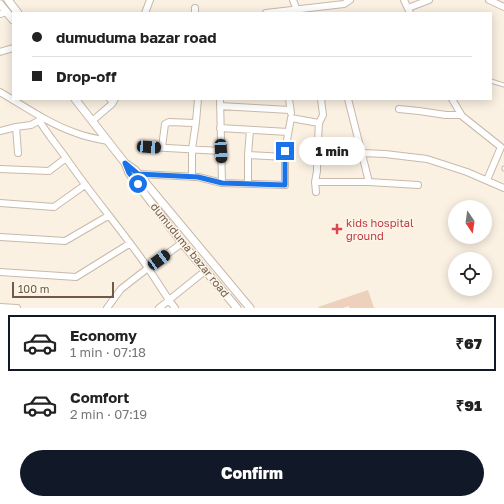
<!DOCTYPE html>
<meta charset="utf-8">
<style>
body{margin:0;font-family:"Golos Text",sans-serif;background:#f2f2f2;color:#222;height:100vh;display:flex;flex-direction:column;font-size:15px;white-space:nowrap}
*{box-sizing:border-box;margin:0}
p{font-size:13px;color:#767676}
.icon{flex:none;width:22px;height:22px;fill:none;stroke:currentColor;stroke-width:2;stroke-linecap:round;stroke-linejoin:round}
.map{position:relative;height:308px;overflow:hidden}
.details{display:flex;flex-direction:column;background:#fff;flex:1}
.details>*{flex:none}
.hud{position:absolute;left:12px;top:12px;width:480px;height:88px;border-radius:0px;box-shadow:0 2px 10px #0003;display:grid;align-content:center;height:88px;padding:0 20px;background:#fff}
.needle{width:26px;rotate:167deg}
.buttons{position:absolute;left:448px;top:200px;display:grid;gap:8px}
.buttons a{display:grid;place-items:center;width:44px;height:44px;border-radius:50%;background:#fff;box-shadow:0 2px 10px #0003;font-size:20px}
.scale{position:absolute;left:12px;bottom:10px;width:102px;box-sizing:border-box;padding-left:4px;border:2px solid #6f594b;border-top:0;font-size:11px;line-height:14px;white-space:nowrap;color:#6f594b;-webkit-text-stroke:3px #fdf5e8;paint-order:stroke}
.end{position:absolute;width:18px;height:18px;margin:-9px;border:5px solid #1a73e8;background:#fff;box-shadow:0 0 0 2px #fff}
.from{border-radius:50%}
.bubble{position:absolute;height:28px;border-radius:14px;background:#fff;box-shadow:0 2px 10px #0003;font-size:13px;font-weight:800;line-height:28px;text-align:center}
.car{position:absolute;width:12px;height:24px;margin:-12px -6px;border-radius:5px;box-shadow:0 0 3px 1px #0007;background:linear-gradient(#222 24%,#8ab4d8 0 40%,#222 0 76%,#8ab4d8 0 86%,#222 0)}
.hud b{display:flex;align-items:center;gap:14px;height:38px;font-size:15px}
.hud b+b{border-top:1px solid #e0e0e0}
.hud i{width:10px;height:10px;background:#222}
ul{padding:7px 0 0;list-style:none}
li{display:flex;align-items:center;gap:12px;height:56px;margin:0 8px 6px;padding:0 12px;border:2px solid transparent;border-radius:0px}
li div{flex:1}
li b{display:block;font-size:15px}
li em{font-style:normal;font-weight:800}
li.on{border-color:#111827}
li>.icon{width:36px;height:36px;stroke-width:1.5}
.button{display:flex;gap:8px;margin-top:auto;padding:8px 20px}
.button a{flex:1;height:46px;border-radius:24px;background:#111827;color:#fff;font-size:16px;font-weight:800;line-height:46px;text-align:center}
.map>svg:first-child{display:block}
.building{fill:#edd1bd}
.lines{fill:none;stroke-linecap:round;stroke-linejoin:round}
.service-casing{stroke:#c9b9aa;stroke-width:5}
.minor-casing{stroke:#c9b9aa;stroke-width:8}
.tertiary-casing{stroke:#c9b9aa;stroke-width:9}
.service{stroke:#fff;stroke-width:3}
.minor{stroke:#fff;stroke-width:6}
.tertiary{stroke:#fff;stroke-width:7}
.route{stroke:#1a73e8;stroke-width:5}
.health-dot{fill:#e0444e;stroke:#fdf5e8;stroke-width:1.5}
.labels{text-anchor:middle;stroke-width:3;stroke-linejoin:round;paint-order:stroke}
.health-label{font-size:11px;fill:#be3a42;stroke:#fdf5e8;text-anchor:start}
.street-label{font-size:11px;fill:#6f594b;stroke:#fdf5e8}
</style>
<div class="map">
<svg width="504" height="308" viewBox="0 0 504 308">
<rect width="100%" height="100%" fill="#faf1e3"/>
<path class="building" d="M368,290L374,308H349V306L343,308H319L318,307Z"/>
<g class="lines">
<g class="service-casing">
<path id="service" d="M491,81L504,85
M108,99L112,104
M504,168V169"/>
</g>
<g class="minor-casing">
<path id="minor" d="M293,0L298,13
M404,0L410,13
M489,0L504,7
M195,8V13
M408,8L429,0
M145,13L150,0
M266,13L344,4L350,0
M0,14L7,12
M0,52L13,48
M0,92C24,106 49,124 76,133C86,137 97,139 108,141
M220,99L222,183
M289,99L291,113
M452,99L462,116L501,147L487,180
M220,106L290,110
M399,109L419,111L446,115H461
M39,120C47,134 57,145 66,158C92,196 122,230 148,268L121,289L107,308
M92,121L112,104L115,99
M319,123L323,115L321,99
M220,128L288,132
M0,131L16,127
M149,147L221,151
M162,147L165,124L169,122L194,123L196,122L198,99
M18,153L16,127L31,125L42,119
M248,155L250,130
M317,158L352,156L362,153L385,154L427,159L467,172L504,188
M0,169L49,171L66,158
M138,174L198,177L222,183L285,185V151L291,118L319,123L317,158V171L315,182L316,192
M192,177V149L196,122
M315,182H369L348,99
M369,182L418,185
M248,183V155L286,157
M0,203L54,207L85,185
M0,237L65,241L108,216
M182,243L148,268L169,300L205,271
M0,272L76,277L129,244
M0,307L17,308
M159,308L169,300L175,308"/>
</g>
<g class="tertiary-casing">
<path id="tertiary" d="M8,0L18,13
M0,4L13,20
M75,99L125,163L129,173L182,243L237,308
M125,163L135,170L250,308"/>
</g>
<use href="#service" class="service"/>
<use href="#minor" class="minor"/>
<use href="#tertiary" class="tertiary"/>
</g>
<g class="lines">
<path class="route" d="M138,184L129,173L125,163L138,174L198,177L222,183L285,185V151"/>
</g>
<path class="health-dot" d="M335 223h4v4h4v4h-4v4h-4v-4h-4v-4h4z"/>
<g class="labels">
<g class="health-label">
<text x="346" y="227">kids hospital<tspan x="346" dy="13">ground</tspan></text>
</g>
<g class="street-label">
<text transform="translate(190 250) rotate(51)" y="4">dumuduma bazar road</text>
</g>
</g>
</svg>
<div class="buttons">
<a><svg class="needle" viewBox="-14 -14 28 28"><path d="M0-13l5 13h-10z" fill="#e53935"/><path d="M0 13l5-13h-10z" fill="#767676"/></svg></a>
<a><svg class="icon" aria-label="locate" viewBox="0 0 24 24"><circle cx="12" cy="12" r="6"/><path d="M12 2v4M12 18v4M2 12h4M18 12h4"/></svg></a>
</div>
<div class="scale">100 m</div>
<i class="end from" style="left:138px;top:184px"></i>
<i class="end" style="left:285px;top:151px"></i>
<div class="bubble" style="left:299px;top:137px;width:66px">1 min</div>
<i class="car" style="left:149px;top:147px;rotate:94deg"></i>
<i class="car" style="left:221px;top:151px;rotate:177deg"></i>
<i class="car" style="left:159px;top:260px;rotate:54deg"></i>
<div class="hud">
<b><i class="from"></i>dumuduma bazar road</b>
<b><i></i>Drop-off</b>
</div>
</div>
<section class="details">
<ul>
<li class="on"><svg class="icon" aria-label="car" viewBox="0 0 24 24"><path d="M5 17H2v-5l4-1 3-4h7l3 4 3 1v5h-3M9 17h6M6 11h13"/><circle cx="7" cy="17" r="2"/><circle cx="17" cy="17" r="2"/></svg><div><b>Economy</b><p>1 min · 07:18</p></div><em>₹67</em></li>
<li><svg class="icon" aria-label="car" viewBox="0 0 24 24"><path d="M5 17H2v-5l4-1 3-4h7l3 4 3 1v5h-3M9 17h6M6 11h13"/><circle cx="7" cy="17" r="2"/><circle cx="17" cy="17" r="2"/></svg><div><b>Comfort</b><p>2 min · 07:19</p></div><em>₹91</em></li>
</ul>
<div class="button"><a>Confirm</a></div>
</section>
